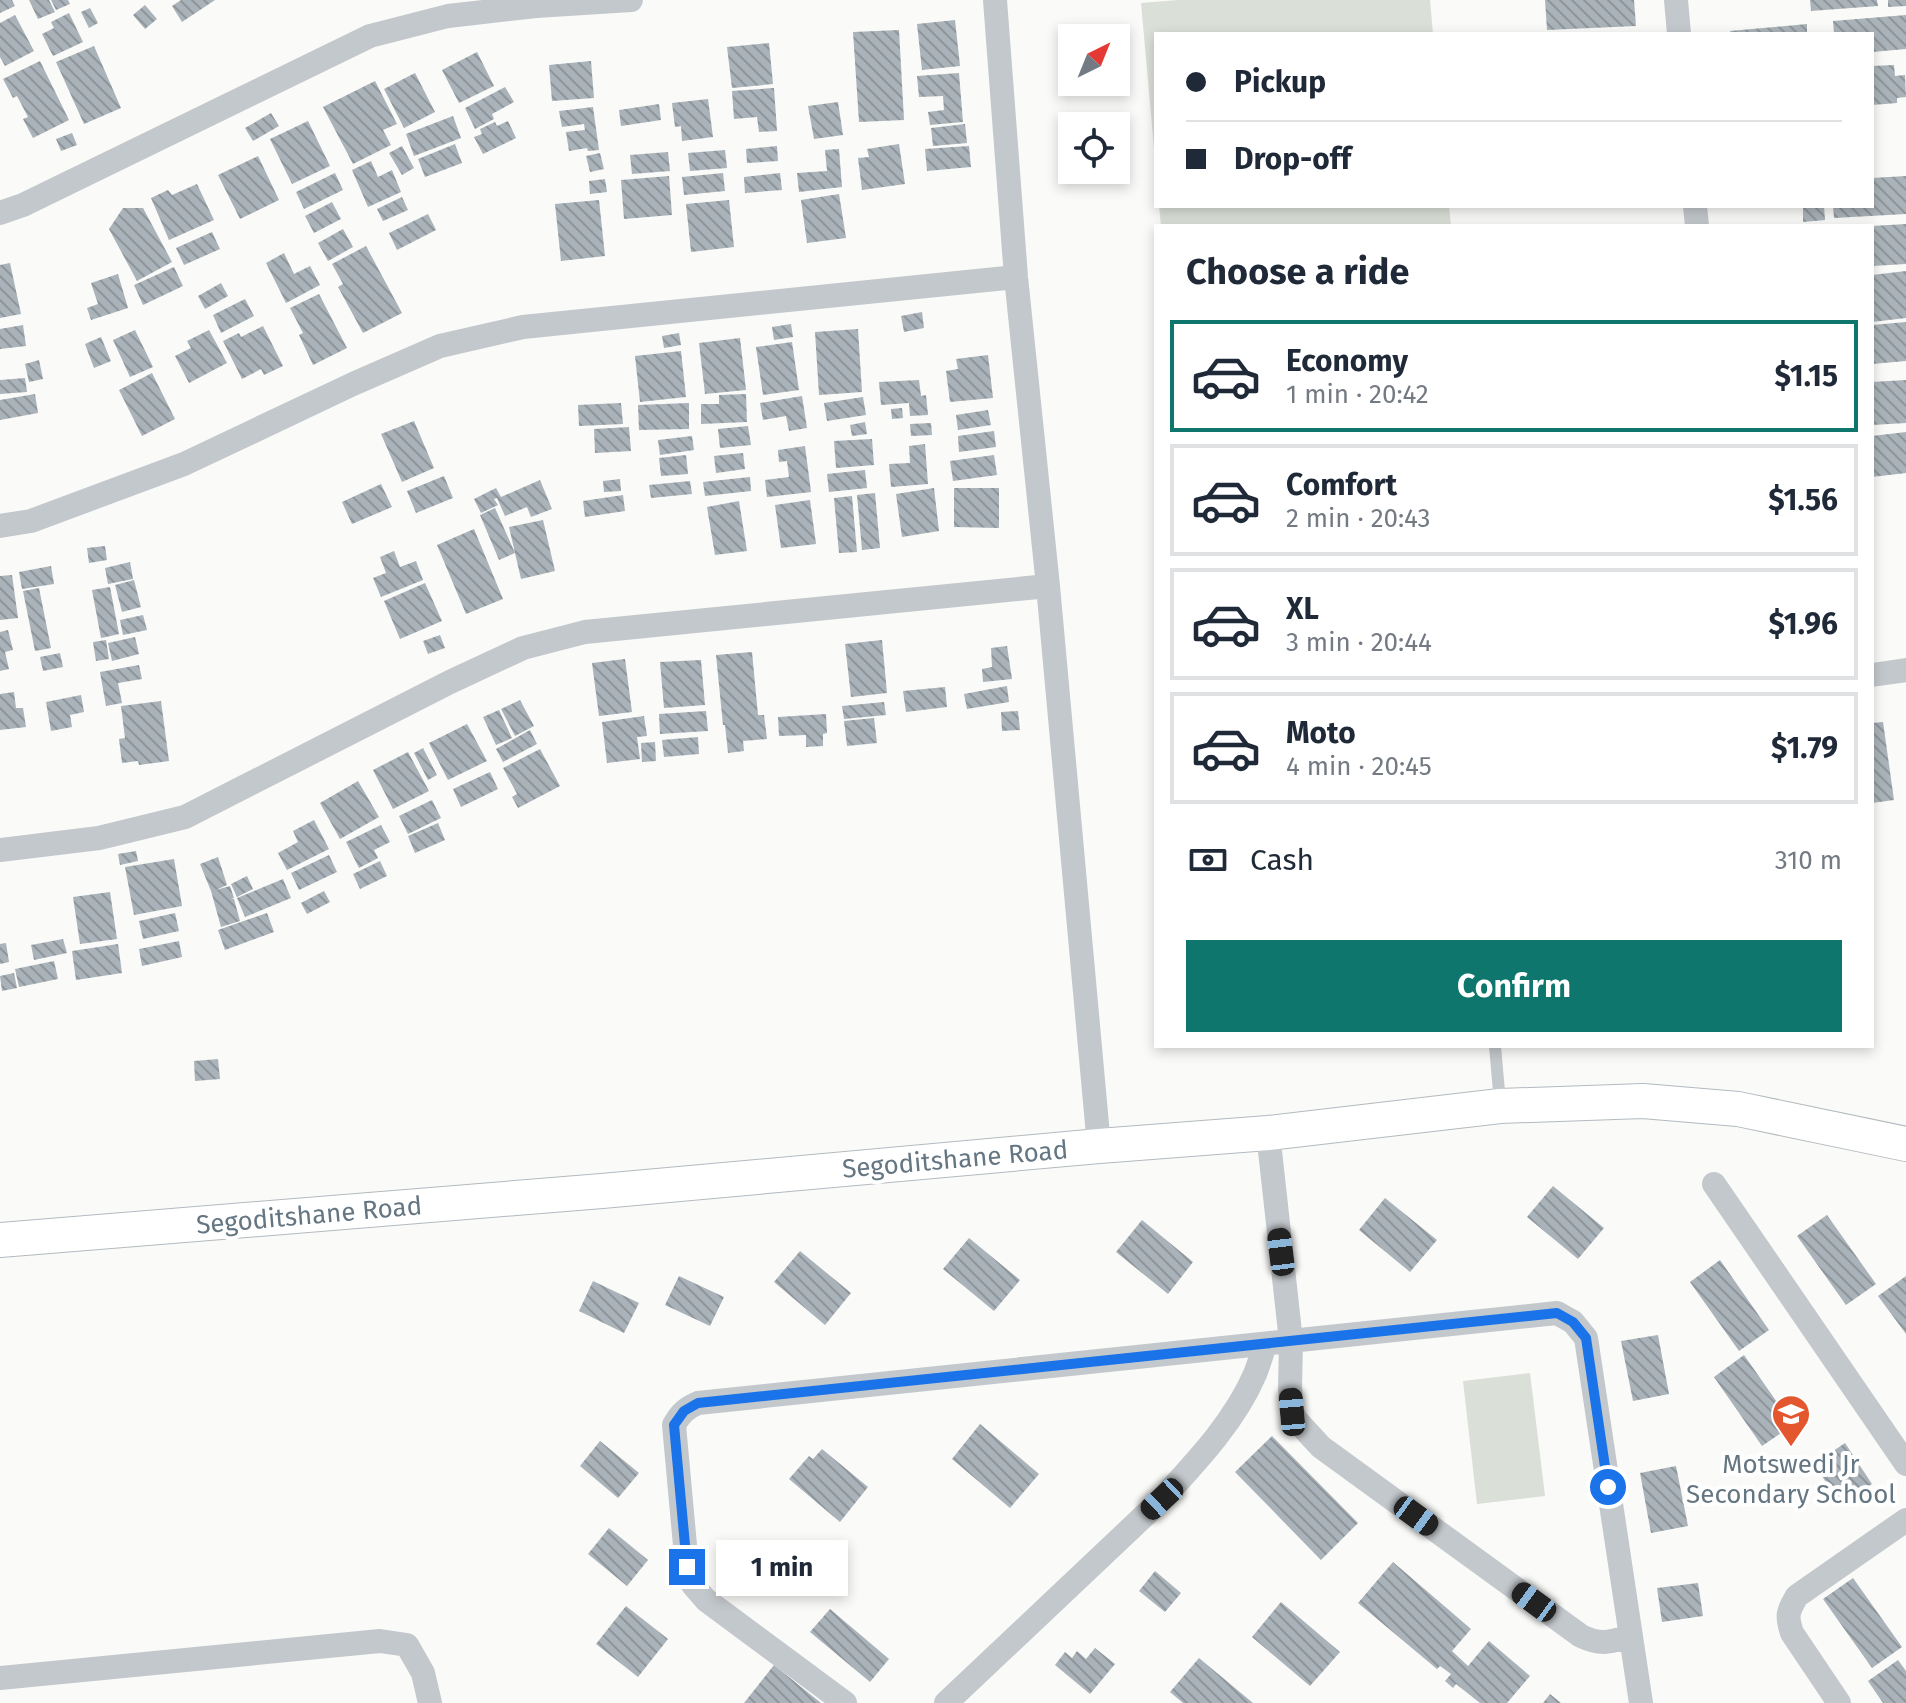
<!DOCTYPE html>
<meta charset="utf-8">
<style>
body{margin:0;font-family:"Fira Sans",sans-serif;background:#f6f6f7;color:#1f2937;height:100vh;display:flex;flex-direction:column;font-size:30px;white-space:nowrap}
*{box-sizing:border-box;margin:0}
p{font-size:26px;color:#747a83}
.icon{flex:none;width:44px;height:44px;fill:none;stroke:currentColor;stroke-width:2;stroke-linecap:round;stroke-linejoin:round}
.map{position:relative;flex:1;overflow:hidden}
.sheet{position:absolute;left:1154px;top:224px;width:720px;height:824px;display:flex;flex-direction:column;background:#fff;border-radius:0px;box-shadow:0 4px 12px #0003}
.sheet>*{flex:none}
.banner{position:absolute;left:1154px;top:32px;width:720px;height:176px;border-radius:0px;box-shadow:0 4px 12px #0003;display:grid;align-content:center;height:176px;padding:0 32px;background:#fff}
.needle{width:52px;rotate:43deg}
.fabs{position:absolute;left:1058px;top:24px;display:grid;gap:16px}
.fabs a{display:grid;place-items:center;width:72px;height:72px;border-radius:0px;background:#fff;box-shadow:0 4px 12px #0003;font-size:40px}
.end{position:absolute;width:36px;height:36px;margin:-18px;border:10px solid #1a73e8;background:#fff;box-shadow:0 0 0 4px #fff}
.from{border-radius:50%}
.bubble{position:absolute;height:56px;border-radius:0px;background:#fff;box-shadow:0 4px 12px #0003;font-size:26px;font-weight:700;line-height:56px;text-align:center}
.car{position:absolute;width:24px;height:48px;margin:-24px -12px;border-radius:10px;box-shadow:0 0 6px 2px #0007;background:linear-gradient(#222 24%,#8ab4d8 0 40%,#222 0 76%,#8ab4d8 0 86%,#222 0)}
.banner b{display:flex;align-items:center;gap:28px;height:76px;font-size:30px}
.banner b+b{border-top:2px solid #e0e1e3}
.banner i{width:20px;height:20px;background:#1f2937}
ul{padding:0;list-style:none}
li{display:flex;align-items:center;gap:24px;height:112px;margin:0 16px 12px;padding:0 16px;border:4px solid #e0e1e3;border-radius:0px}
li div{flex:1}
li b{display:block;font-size:30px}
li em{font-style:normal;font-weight:700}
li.selected{border-color:#0f766e}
li>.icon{width:72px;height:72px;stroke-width:1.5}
h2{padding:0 32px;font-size:36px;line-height:96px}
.pay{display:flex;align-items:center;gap:20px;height:88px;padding:0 32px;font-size:30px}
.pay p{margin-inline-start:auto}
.primary-button{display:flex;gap:16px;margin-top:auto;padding:16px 32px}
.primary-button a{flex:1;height:92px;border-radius:0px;background:#0f766e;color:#fff;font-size:32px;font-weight:700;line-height:92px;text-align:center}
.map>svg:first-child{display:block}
.park{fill:#dadfd7}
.building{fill:url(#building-back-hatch)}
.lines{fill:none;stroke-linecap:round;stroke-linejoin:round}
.secondary-casing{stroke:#b3babf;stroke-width:36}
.lane{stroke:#c3c8cc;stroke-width:12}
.street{stroke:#c3c8cc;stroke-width:24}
.secondary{stroke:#fff;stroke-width:34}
.route{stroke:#1a73e8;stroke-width:10}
.labels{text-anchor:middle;stroke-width:8;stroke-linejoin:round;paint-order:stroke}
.street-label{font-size:26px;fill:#657683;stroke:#fff}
.poi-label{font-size:26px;fill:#657683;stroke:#fff}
</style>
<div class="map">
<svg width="1906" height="1703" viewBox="0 0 1906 1703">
<defs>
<pattern id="building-back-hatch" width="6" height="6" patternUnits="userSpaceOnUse" patternTransform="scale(2)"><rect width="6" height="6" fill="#aab3b9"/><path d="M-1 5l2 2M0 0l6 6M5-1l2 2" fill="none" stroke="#8e969c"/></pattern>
</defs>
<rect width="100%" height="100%" fill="#fafaf8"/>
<path class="park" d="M1178,0H1430L1433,34H1156V170L1141,3Z
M1159,206H1449L1451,226H1161Z
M1530,1373L1545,1496L1477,1504L1463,1381Z"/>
<path class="building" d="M0,0H12L15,6L0,13Z
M29,0H49L55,12L38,19Z
M51,0H68L70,4L56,10Z
M181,0H215L182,22L172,6Z
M1545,0H1634L1636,26L1547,30Z
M1810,0H1877L1878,6L1811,11Z
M1888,0H1906V6L1888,7Z
M145,5L157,19L145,29L133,15Z
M90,8L98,23L89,28L81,12Z
M69,13L83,42L53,56L42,34L54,28L51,22Z
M15,15L34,51L5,66L0,57V23Z
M1906,15V49L1872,52V34H1834L1833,21Z
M955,20L960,66L922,70L917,24Z
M1807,24V34H1731L1730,31Z
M899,30L904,120L859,122L853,32Z
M769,43L773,84L732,88L727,47Z
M94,46L121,108L84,124L56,62Z
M477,52L494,86L459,103L442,70Z
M40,61L69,120L33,138L23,119L28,117L17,96L13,98L3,79Z
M591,61L594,98L552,101L549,65Z
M1894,65L1895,76L1905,75L1906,97L1897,98V103L1872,105V66Z
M415,73L435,112L404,128L384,89Z
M959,73L963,122L930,125L928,112L944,110L943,96L919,97L917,76Z
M375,81L397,124L383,130L391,145L353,164L323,107Z
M505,87L514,102L492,114L494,119L475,129L465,108Z
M774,88L777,131L759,132L757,117L734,119L732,91Z
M708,99L713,137L682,141L681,126L675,127L672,103Z
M838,102L843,135L814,139L808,106Z
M659,104L661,120L621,126L619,110Z
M593,107L599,150L588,151L587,148L569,151L566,132L585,130L584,124L562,127L559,111Z
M271,113L279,126L253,141L245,128Z
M453,116L461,138L414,156L406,134Z
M308,121L330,166L292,184L270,139Z
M508,121L516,138L483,154L474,137L482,134L480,129L495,122L497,126Z
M965,124L967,143L933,146L931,128Z
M72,133L77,145L61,151L56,139Z
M455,144L462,163L425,177L418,159Z
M899,144L905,184L862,190L858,158L869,157L867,149Z
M402,146L414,168L402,175L389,153Z
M777,146L778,161L747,163L746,149Z
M969,146L971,167L927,171L925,149Z
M839,149L842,187L799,192L797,173L827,171L825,150Z
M725,150L727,168L690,171L688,153Z
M668,152L670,171L632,174L630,155Z
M600,153L604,169L590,172L586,156Z
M258,156L279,200L240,219L218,175Z
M371,161L378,177L392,170L401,192L368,207L352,170Z
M335,173L343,190L304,209L296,192Z
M723,173L725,191L684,195L682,177Z
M780,173L782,190L745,193L744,177Z
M669,176L672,215L624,219L621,180Z
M1906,176V214L1834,218L1833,206H1872V178Z
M605,179L607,192L590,194L589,181Z
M197,184L214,220L169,240L151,198L168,190L172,195Z
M839,194L846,238L807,243L801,200Z
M402,197L408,210L383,221L377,209Z
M599,200L605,256L561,261L555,204Z
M729,200L734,247L691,252L686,204Z
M332,202L341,219L314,233L305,216Z
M1803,206H1824L1825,220L1803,222Z
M123,208H143L172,262L137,281L109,229Z
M428,214L436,230L397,250L389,233Z
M1906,224V264L1872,266V226Z
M343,229L353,247L328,261L318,243Z
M212,232L220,249L184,265L176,248Z
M366,246L402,313L363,333L338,287L343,284L332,264Z
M284,253L294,274L310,266L320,285L286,303L266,263Z
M10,263L21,314L0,318V265Z
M174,267L183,286L143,305L134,285Z
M1906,271V318L1872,322V275Z
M118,274L128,308L91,320L87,308L98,304L91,283Z
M221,283L228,296L205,309L198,296Z
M319,294L347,348L313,365L299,335L303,333L290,308Z
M245,299L254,316L221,333L213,315Z
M922,312L924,328L904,332L901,316Z
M1906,322V361L1872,364V325Z
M791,324L793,337L774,340L772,327Z
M23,325L26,346L0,349V329Z
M263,326L283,366L264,375L261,369L242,379L223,341L239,333L241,337Z
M858,329L862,392L819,395L815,332Z
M135,330L153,367L130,377L113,340Z
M209,330L227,363L189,383L175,356L191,348L187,341Z
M679,333L681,345L664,348L662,336Z
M101,337L111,361L94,368L85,344Z
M740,338L746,390L705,394L699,343Z
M792,342L799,390L763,395L756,347Z
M681,351L686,397L640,402L635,356Z
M988,355L993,398L950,402L946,371L958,369L956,359Z
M39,360L43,379L29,382L25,364Z
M152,373L175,419L142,436L119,390Z
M25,378L27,392L0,394V380Z
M919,380L921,396L926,395L928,415L910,416L909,403L881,405L879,382Z
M1906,380V423L1872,425V382Z
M35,394L38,413L0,420V400Z
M746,394L747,422L701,424V404H719V395Z
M802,396L807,428L789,431L786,416L763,420L760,403Z
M863,397L866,415L827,421L824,403Z
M621,403L623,424L579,426L578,405Z
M689,403V429L639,430L638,405Z
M902,408L903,418L892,419L891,409Z
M988,410L991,425L958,430L956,415Z
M414,421L434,468L402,482L381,434Z
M865,422L867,434L852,436L850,425Z
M931,423L932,435L911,436L910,424Z
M748,426L751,445L720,448L718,429Z
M629,427L631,451L595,453L594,429Z
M994,431L996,447L959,452L958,436Z
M1906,432V473L1872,477V436Z
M692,436L694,450L660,455L658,440Z
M872,439L874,465L836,468L834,441Z
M925,444L928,484L891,487L889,464L910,463L909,446Z
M805,446L811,492L767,497L765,480L789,477L787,461L779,462L778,450Z
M743,453L745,469L716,473L714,456Z
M686,455L688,474L661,476L659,458Z
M994,455L997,475L953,481L950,461Z
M865,470L867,488L829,492L827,474Z
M444,476L453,498L416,513L407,491Z
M750,477L751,491L705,496L703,482Z
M620,479L621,491L604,492L603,481Z
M540,480L552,509L531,517L527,507L505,516L497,498L494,499L498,505L481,513L474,499L496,488L501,497Z
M690,481L692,494L651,498L649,485Z
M381,484L392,507L352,524L342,502Z
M934,488L939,531L902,537L896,494Z
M954,488H999V528L954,527Z
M875,493L880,548L862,550L857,495Z
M623,495L625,511L585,517L583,501Z
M852,496L857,552L839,553L834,498Z
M810,500L816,544L781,548L775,505Z
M739,501L747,551L715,555L707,507Z
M495,508L515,553L499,560L480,515Z
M543,520L555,571L521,579L509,527Z
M474,529L503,599L466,614L437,545Z
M105,546L107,560L89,563L87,548Z
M394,551L400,567L416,561L423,580L381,597L373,578L386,573L380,557Z
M130,562L133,579L108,584L105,568Z
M51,566L54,584L22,589L19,572Z
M12,575L18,618L0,620V576Z
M134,580L141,607L122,612L115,585Z
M425,583L442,621L400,639L384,601Z
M110,587L119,634L106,637V635V637L101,638L92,590Z
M39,588L51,648L35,651L23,591Z
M143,615L147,630L123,635L120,620Z
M8,630L13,650L5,652L9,669L0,671V632Z
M440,635L445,648L428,654L423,641Z
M135,637L139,654L112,661L108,643Z
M106,640L109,659L96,661L93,642Z
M882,640L887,693L851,697L845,644Z
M1007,646L1012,679L983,682L982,669L992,667L991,648Z
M752,652L758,715H764L767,739L743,741L744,751L728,753L725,725H723L716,655Z
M60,653L63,667L43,671L40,657Z
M625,659L632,712L599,716L592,663Z
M701,660L705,705L664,708L660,662Z
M139,665L142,679L118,683L122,703L106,706L100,672Z
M1007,686L1009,702L967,709L964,694Z
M945,687L947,707L906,712L903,691Z
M14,692L16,708H23L26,727L0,730V694Z
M81,695L84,712L70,715L72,727L51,731L46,702Z
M520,700L534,726L515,736L501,709Z
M161,701L169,761L139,765L138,761L122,763L119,739L125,738L121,706Z
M884,702L886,715L844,719L842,706Z
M499,710L512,738L496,745L483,717Z
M706,711L708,731L660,734L659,714Z
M1018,711L1020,730L1002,731L1001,712Z
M826,714L827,733L823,734V746L806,747V735L779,736L778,717Z
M644,716L647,736L637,737L640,759L607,763L602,722Z
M874,718L877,743L847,746L844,721Z
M1883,722L1894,800L1872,803V723Z
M467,724L487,761L448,780L429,743Z
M530,730L537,744L503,762L496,749Z
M698,737L699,754L664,757L662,740Z
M655,742L656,761L642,762L641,743Z
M423,748L437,775L428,780L414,753Z
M540,749L560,786L518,808L512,797L517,794L503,768Z
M408,752L429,791L393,809L373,770Z
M490,772L498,789L461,807L453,789Z
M358,781L379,817L340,839L320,803Z
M432,800L441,818L408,834L399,816Z
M314,820L329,849L287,870L278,853L298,842L293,831Z
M438,823L445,840L415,853L408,836Z
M381,825L390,842L374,850L378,858L359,868L346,842Z
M136,851L138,861L120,865L118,854Z
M329,855L337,872L299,890L291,873Z
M218,857L227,885L216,890L230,886L234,898L231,899H234L240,921L221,927L211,891L200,864Z
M174,859L182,906L134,915L125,867Z
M380,861L387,876L360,889L353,874Z
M247,876L253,889L237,897L231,884Z
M283,879L291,898L245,917L237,898Z
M324,891L330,902L307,914L301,903Z
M110,892L117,939L80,944L73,897Z
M175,913L179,931L143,939L139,921Z
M267,913L274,932L225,950L218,930Z
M63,939L67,953L34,960L31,945Z
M179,941L182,957L142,966L139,949Z
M6,943L9,962L0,964V944Z
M118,944L122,973L76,980L72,951Z
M54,961L58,979L19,987L15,969Z
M14,973L17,988L2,991L0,976Z
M218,1059L220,1079L195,1081L194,1061Z
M1553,1186L1604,1228L1578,1259L1527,1217Z
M1385,1198L1437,1240L1410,1272L1359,1230Z
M1827,1215L1876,1284L1846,1305L1797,1236Z
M1142,1220L1193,1262L1168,1294L1116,1252Z
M969,1238L1020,1280L994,1311L943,1269Z
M800,1251L851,1293L825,1325L774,1282Z
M1720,1260L1769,1330L1739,1351L1690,1282Z
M679,1276L724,1297L710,1326L665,1305Z
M1906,1276V1334L1878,1296Z
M593,1281L639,1303L624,1333L579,1311Z
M1658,1335L1669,1394L1633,1401L1621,1341Z
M1744,1355L1793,1425L1762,1446L1714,1377Z
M980,1424L1039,1474L1010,1508L952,1459Z
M1272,1436L1358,1523L1321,1560L1235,1472Z
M600,1441L639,1473L618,1498L580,1466Z
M1845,1443L1872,1484L1841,1505L1814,1464Z
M822,1449L868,1487L840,1522L789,1479L809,1456L813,1459Z
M1676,1466L1688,1526L1651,1533L1640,1473Z
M609,1528L648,1560L627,1586L588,1554Z
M1393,1562L1471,1629L1452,1651L1468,1666L1489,1641L1530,1676L1507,1703H1480L1456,1684L1453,1688L1445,1681L1451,1674L1440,1666L1437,1669L1358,1603Z
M1155,1571L1181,1593L1165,1612L1139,1591Z
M1853,1578L1902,1647L1872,1668L1823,1599Z
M1698,1583L1703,1616L1662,1622L1657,1588Z
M1281,1602L1340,1652L1310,1686L1252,1637Z
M626,1606L668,1639L638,1677L596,1644Z
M830,1609L889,1659L870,1682L810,1632Z
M1095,1648L1115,1664L1090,1694L1055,1665L1065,1652L1072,1658L1077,1651L1086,1659Z
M1199,1658L1253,1703H1183L1170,1692Z
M1898,1660L1906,1671V1703H1883L1868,1681Z
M774,1665L821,1703H744Z
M1550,1694L1561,1703H1543Z"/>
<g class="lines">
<g class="secondary-casing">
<path id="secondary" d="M0,1240L602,1191L1099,1146L1268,1133L1500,1106L1643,1101L1738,1109L1906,1144"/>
</g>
<path class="lane" d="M1495,1046L1500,1103"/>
<path class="street" d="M995,0L1016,277L1048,586L1099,1146
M1676,0L1679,34
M1695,206L1697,226
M0,213L23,205L370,36L448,16L536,6L631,0
M0,526L31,521L184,464L353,384L440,346L523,327L1016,277
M1872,675L1906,670
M0,850L99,838L185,817L450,682L523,648L585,632L1048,586
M1268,1133L1291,1341L1290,1388L1292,1412L1297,1421L1321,1447L1581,1636C1602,1646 1610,1642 1631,1636
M1714,1184L1906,1464
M0,1678L380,1641L407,1645L423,1673L430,1703
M845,1703L706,1600L693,1585L687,1567L674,1425C680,1414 686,1408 698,1403L1557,1313L1573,1322L1586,1338L1641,1703
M946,1703L1162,1499C1196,1462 1235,1421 1255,1374C1259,1364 1262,1354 1265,1344
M1839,1703L1792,1633C1786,1615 1788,1611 1797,1596L1906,1520"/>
<use href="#secondary" class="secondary"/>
</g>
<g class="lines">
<path class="route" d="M687,1567L674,1425L684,1411L698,1403L1557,1313L1573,1322L1586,1338L1608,1487"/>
</g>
<defs>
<g id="school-pin" transform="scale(2)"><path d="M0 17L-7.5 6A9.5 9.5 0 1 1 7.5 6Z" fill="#e4572e" stroke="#fff"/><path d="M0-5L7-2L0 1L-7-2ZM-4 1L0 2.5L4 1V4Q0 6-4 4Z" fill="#fff"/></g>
</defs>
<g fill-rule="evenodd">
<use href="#school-pin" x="1791" y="1414"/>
</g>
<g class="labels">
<g class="street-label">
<text transform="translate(955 1159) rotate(-5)" y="9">Segoditshane Road</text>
<text transform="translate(309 1215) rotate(-5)" y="9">Segoditshane Road</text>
</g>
<g class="poi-label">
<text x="1791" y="1473">Motswedi Jr<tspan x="1791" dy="30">Secondary School</tspan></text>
</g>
</g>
</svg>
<div class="fabs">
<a><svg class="needle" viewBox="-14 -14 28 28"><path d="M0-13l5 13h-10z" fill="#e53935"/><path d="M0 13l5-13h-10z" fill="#747a83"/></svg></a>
<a><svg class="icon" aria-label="locate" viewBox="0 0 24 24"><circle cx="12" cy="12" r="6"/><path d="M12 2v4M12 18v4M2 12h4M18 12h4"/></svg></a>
</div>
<i class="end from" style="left:1608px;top:1487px"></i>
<i class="end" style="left:687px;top:1567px"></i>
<div class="bubble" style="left:716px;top:1540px;width:132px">1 min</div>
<i class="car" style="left:1281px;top:1252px;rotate:353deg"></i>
<i class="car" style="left:1292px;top:1412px;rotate:355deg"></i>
<i class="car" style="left:1162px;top:1499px;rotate:227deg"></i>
<i class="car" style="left:1416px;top:1516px;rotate:126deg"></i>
<i class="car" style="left:1534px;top:1602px;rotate:306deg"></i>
<div class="banner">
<b><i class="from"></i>Pickup</b>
<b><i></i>Drop-off</b>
</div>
<section class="sheet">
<h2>Choose a ride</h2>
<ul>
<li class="selected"><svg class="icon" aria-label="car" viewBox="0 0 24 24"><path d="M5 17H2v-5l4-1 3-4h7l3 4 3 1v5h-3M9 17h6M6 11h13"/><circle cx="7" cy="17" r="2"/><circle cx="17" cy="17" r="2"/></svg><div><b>Economy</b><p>1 min · 20:42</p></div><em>$1.15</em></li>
<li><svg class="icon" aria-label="car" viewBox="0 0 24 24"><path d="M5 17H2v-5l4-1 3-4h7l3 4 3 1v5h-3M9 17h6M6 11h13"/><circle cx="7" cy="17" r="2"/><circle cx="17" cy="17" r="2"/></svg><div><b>Comfort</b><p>2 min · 20:43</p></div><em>$1.56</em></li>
<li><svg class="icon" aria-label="car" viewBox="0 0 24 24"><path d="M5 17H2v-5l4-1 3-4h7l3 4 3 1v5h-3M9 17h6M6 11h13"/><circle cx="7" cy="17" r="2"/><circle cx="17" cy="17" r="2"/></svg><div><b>XL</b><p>3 min · 20:44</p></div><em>$1.96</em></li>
<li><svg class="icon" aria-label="car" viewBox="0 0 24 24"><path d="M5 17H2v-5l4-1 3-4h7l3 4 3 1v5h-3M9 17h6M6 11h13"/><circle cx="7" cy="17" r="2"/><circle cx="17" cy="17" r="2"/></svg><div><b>Moto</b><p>4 min · 20:45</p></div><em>$1.79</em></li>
</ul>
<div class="pay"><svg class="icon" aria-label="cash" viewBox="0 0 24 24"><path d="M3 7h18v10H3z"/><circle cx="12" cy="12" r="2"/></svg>Cash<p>310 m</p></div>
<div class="primary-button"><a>Confirm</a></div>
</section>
</div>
